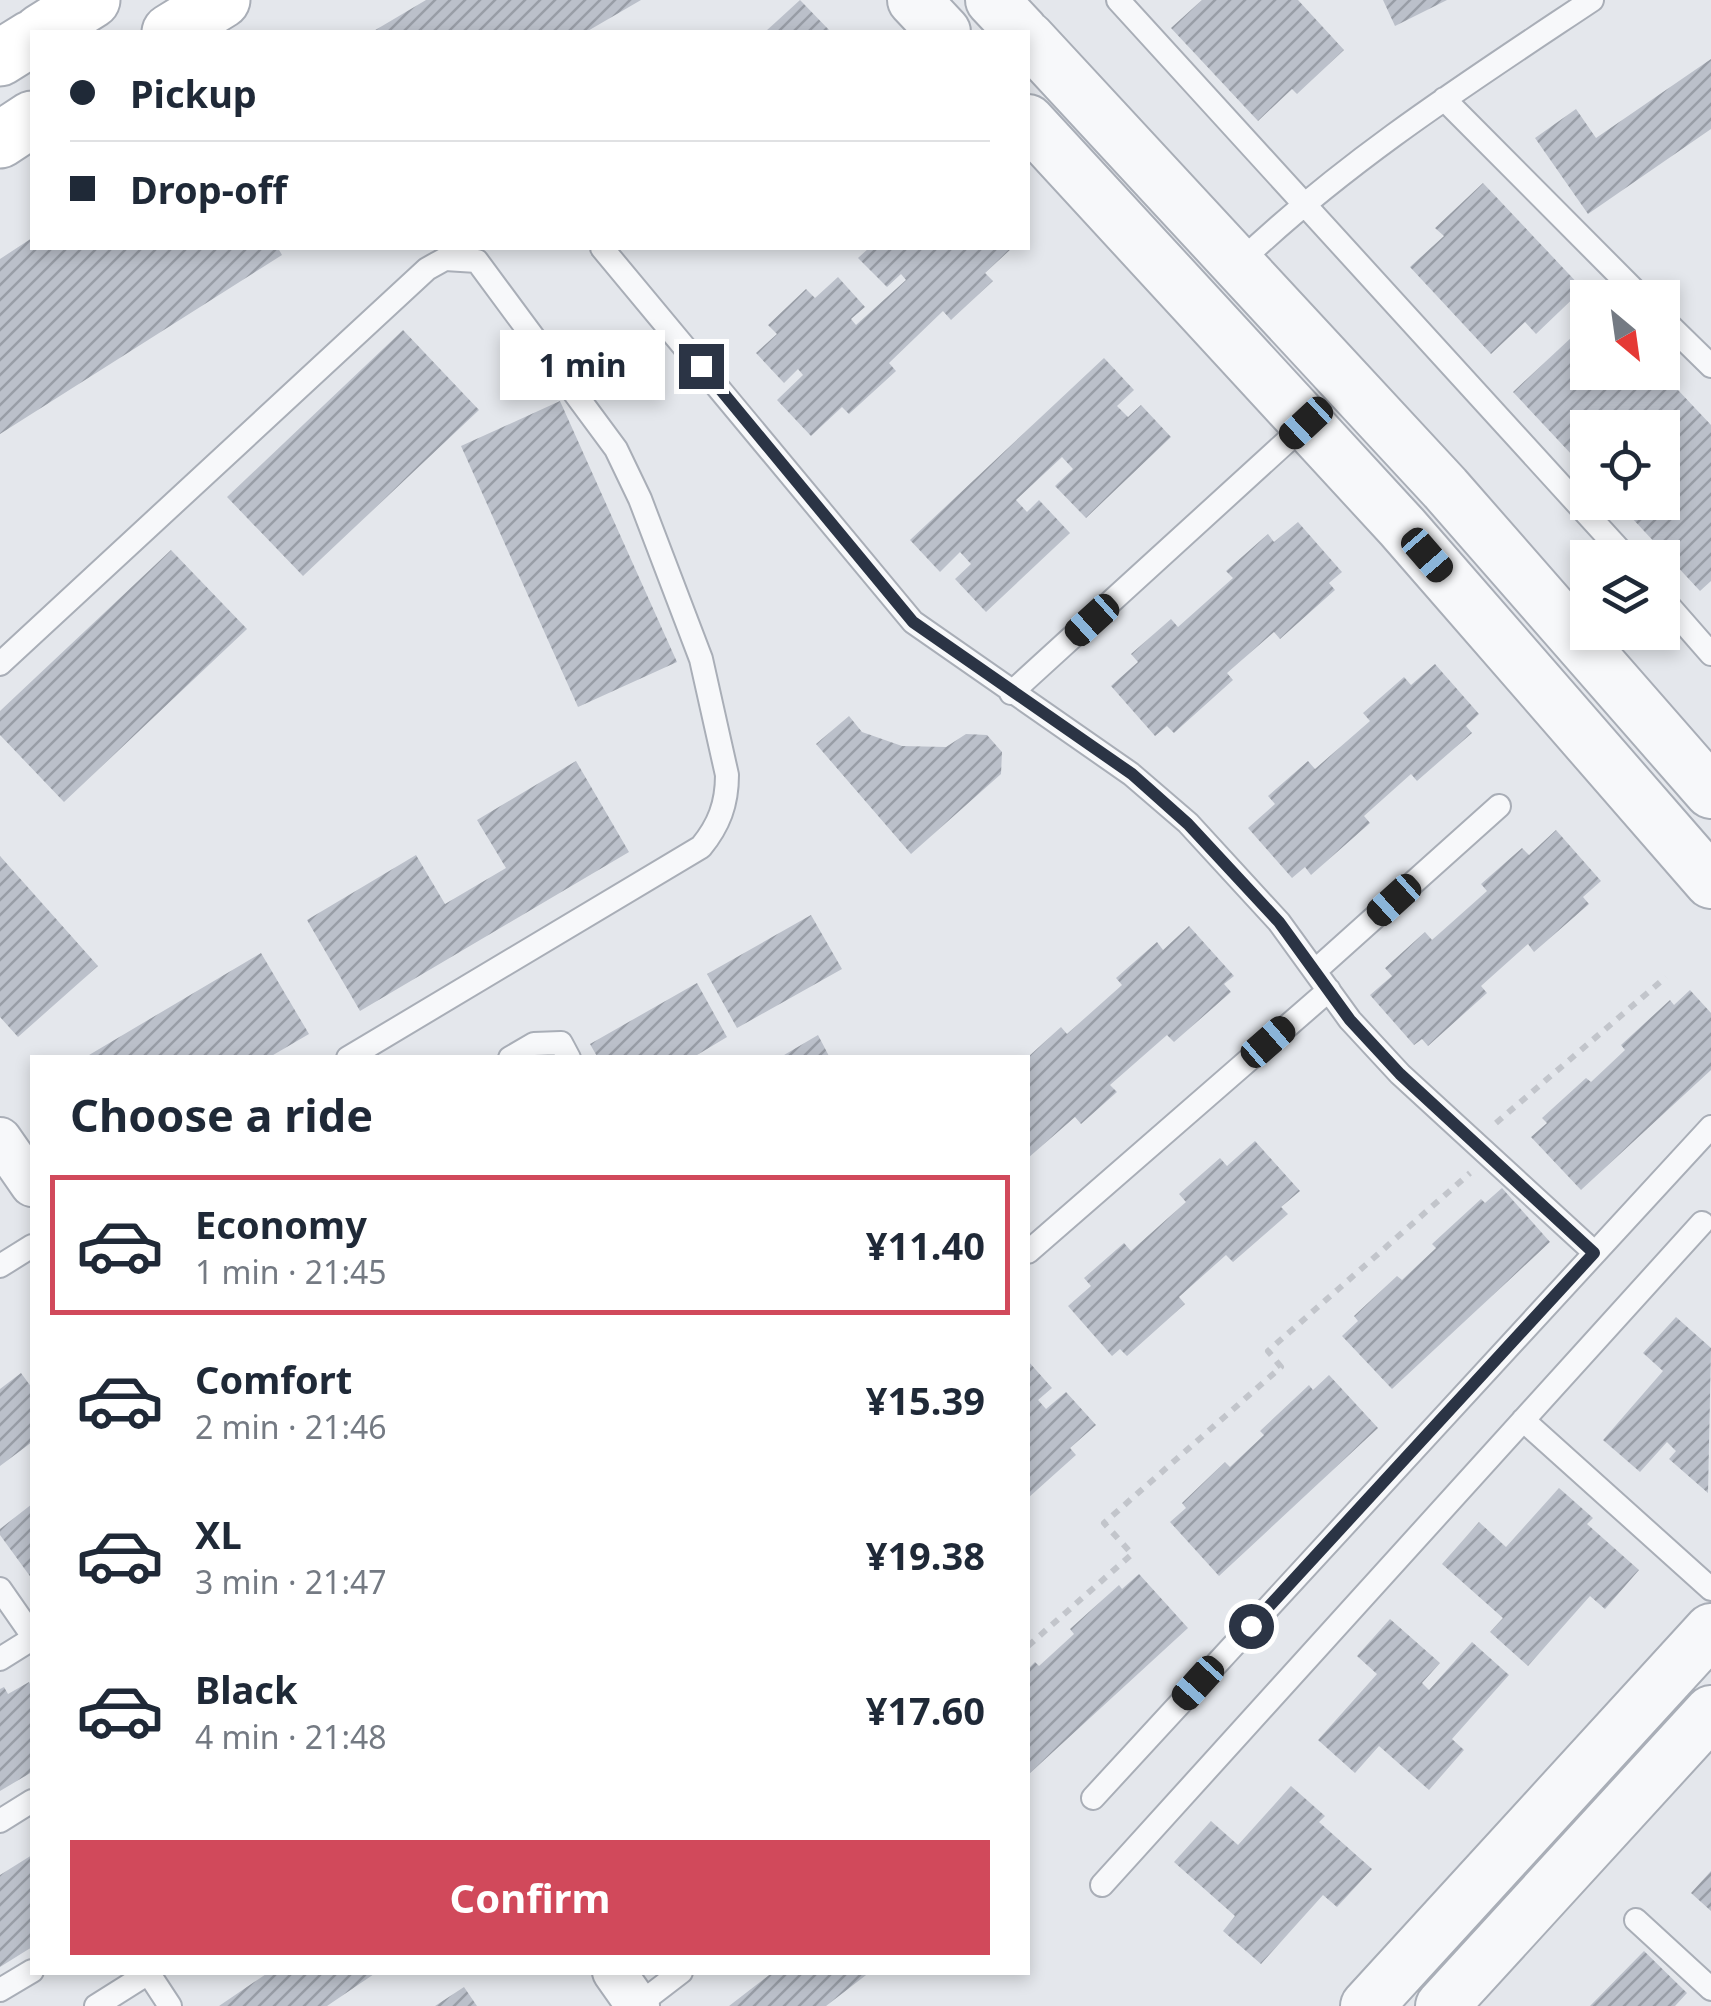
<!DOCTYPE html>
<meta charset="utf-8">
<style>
body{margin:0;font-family:"Noto Sans",sans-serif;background:#f6f6f7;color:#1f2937;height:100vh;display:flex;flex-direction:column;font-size:38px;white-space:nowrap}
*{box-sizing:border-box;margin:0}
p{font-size:32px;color:#747a83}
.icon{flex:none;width:55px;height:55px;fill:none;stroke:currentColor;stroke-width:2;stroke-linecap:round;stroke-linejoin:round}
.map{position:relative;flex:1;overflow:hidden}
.side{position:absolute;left:30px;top:1055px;width:1000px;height:920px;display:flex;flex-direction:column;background:#fff;border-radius:0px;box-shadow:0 5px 15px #0003}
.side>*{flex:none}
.guide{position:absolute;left:30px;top:30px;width:1000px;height:220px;border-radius:0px;box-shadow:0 5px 15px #0003;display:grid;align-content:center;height:220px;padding:0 40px;background:#fff}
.needle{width:65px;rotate:151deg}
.buttons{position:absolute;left:1570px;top:280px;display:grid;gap:20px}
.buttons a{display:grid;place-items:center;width:110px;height:110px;border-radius:0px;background:#fff;box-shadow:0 5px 15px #0003;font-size:50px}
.end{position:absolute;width:45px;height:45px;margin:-22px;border:12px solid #2b3445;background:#fff;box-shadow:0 0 0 5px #fff}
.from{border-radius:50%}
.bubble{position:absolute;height:70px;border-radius:0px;background:#fff;box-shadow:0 5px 15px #0003;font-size:32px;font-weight:700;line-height:70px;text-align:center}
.car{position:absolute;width:30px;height:60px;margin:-30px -15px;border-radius:12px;box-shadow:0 0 8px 2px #0007;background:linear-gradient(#222 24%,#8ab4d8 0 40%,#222 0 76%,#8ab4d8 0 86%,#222 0)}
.guide b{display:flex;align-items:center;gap:35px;height:95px;font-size:38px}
.guide b+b{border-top:2px solid #e0e1e3}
.guide i{width:25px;height:25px;background:#1f2937}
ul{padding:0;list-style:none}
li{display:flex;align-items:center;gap:30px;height:140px;margin:0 20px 15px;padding:0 20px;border:5px solid transparent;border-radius:0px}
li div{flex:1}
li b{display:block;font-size:38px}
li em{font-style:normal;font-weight:700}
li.selected{border-color:#d1495b}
li>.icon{width:90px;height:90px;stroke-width:1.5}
h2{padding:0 40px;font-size:45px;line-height:120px}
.action{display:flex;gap:20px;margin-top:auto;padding:20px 40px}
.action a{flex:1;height:115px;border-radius:0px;background:#d1495b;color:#fff;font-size:40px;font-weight:700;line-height:115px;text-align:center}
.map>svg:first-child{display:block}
.building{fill:url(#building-hatch)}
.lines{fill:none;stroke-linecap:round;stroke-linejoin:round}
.service-casing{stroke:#a9aeb7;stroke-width:26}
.minor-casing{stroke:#a9aeb7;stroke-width:46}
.tertiary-casing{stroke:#a9aeb7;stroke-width:56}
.secondary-casing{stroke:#a9aeb7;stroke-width:59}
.path{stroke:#c2c5cb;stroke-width:6;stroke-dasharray:8 8;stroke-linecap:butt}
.service{stroke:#f7f8fa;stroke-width:22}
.minor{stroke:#f7f8fa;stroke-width:42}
.tertiary{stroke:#f7f8fa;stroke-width:52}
.secondary{stroke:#fff;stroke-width:55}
.route{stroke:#2b3445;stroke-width:12}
</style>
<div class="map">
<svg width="1711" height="2006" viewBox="0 0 1711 2006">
<defs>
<pattern id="building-hatch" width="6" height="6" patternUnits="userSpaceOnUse" patternTransform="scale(2.5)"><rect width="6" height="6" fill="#bbc0ca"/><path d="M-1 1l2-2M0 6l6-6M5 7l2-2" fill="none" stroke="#989da6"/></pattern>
</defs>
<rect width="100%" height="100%" fill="#e4e7ec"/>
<path class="building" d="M426,0H641L586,32H372Z
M800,0L831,32H765Z
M1202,0H1298L1344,50L1297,94L1292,89L1258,121L1171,28Z
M1383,0H1447L1395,26Z
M1711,59V129L1588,214L1535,138L1576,109L1596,138Z
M1483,183L1583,289L1536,334L1525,322L1491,354L1410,267L1444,236L1435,228Z
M32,238V248H278L282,255L0,434V259Z
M869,248H1012L985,273L993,281L951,320L943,311L889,363L896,371L849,414L842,407L811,436L777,400L803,375L798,369L784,383L756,353L777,334L768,325L806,289L815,298L838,277L865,307L851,319L856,325L906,280L901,274L887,287L858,258Z
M1588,322V372H1661L1711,425V581L1700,591L1617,502H1662V428H1588V472L1513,392Z
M403,330L479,410L303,576L227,497Z
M1104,358L1134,390L1117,406L1128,417L1141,405L1171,437L1086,518L1055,486L1073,469L1062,457L1016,500L1027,512L1039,500L1070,533L986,612L955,579L971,564L960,552L940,572L910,540Z
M560,401L677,662L578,707L461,446Z
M1298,522L1342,572L1329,583L1335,590L1280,639L1274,632L1227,673L1233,680L1174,733L1167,726L1155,736L1111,686L1138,662L1131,654L1171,619L1178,627L1233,578L1226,571L1268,534L1274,542Z
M171,550L247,629L64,802L0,735V711Z
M1435,664L1479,714L1466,726L1472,733L1417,781L1411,774L1364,816L1370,823L1311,875L1305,867L1292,878L1248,828L1275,804L1268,796L1308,761L1315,769L1370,721L1363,713L1404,677L1411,685Z
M849,716L862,732L902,746L946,747L966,734L987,735L1002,752L1001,774L911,854L816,744Z
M576,761L629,852L360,1011L307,920L416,855L445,904L506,868L477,820Z
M1556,830L1601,881L1583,897L1589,904L1534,952L1528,944L1481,986L1487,993L1428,1046L1422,1039L1414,1045L1370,995L1392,976L1385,968L1425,932L1432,940L1487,891L1481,884L1522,848L1529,855Z
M0,856L98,966L18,1037L0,1017Z
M811,915L842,969L737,1028L707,974Z
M1189,926L1234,976L1224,984L1231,992L1174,1042L1167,1035L1110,1085L1117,1092L1081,1124L1075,1117L1028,1158V1057L1061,1027L1067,1034L1122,985L1116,978L1157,942L1163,950Z
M261,953L309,1034L268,1058H84Z
M697,983L727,1037L692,1058H598L590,1044Z
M1690,990L1711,1013V1070L1581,1190L1531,1137L1547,1123L1542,1118L1586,1078L1591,1082L1625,1050L1621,1045L1670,1000L1674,1005Z
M818,1035L830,1058H779Z
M1255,1141L1300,1191L1281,1207L1288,1214L1233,1262L1226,1255L1179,1297L1185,1304L1127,1356L1120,1349L1112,1356L1068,1306L1091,1286L1084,1278L1124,1243L1131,1251L1186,1202L1179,1194L1220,1158L1227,1166Z
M1502,1188L1550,1242L1392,1389L1342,1336L1358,1321L1354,1316L1397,1276L1402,1280L1436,1248L1432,1244L1481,1199L1485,1203Z
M1676,1317L1711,1348L1708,1493L1669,1459L1676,1451L1667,1442L1640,1472L1603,1440L1663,1371L1643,1353Z
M1028,1361L1052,1388L1038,1400L1046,1409L1066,1392L1096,1425L1070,1448L1076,1455L1028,1498Z
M21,1373L32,1388V1442L0,1466V1389Z
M1329,1375L1378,1428L1219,1576L1170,1522L1186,1508L1182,1503L1225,1462L1230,1467L1264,1435L1260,1431L1309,1385L1313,1390Z
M1559,1488L1593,1518L1587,1524L1639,1570L1605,1609L1590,1596L1528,1666L1490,1632L1503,1618L1442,1564L1479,1522L1506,1547Z
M32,1504V1579L0,1535V1529Z
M1139,1574L1188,1628L1029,1774L1028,1669L1035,1662L1039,1666L1074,1634L1070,1629L1119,1585L1122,1589Z
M1390,1619L1440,1663L1422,1683L1429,1690L1472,1642L1509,1675L1452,1739L1464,1750L1429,1790L1379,1746L1355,1773L1318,1740L1377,1674L1357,1656Z
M29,1682L32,1688V1772L0,1791V1689L4,1687L8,1694Z
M1291,1786L1325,1816L1319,1822L1372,1869L1337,1907L1323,1895L1261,1964L1223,1931L1235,1916L1174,1862L1211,1821L1238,1845Z
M32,1855V1947L0,1967V1875Z
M1711,1871V1911L1691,1893Z
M1644,1951L1687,1993L1675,2006H1590Z
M269,1972H377L327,2006H219Z
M773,1972H870L826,2006H729Z
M464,1987L477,2006H435Z"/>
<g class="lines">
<g class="service-casing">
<path id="service" d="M1118,0L1627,558
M1444,99L1642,298
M602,248L913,622L1131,774L1188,823L1279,922L1350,1020L1400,1074L1595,1253
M1240,262C1347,160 1469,82 1592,0
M1662,318L1711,366
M1662,598L1711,654
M0,664L427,269L445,259L477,261L616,449L640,499L701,659L727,775C727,804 719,825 701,847L348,1058
M1011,693L1307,423
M1316,970L1499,806
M510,1058L534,1044L561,1043L569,1058
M1028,1252L1329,990
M0,1266L32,1246
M1523,1420L1711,1589
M0,1589L32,1635
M0,1659L32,1639
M1093,1798L1711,1127
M0,1821L32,1801
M1102,1885L1702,1223
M1636,1920L1711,1989
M149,1974L170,2006
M0,1990L32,1971
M638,2005L681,1972
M96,2006L150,1972"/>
</g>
<g class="minor-casing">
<path id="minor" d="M0,1139L32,1185
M614,1972L638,2006"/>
</g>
<g class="tertiary-casing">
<path id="tertiary" d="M914,0L944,32
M992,0L1022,32
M1028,38L1445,488L1711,792
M1028,121L1402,527L1711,882
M1367,2006L1711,1630
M1442,2006L1711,1712"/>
</g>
<g class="secondary-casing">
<path id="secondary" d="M41,32L92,0
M170,32L222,0
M0,58L32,38
M0,140L32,119"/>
</g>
<path class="path" d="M1496,1123L1666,977
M1028,1646L1132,1554L1104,1523L1281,1367L1268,1351L1470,1173"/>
<use href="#service" class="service"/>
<use href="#minor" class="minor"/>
<use href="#tertiary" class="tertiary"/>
<use href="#secondary" class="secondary"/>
</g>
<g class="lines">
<path class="route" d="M701,366L913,622L1132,774L1188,824L1279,922L1350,1020L1400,1074L1594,1253L1251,1626"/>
</g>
</svg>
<div class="buttons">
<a><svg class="needle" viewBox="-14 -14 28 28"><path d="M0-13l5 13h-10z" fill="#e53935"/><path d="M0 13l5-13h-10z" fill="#747a83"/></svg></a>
<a><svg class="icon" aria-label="locate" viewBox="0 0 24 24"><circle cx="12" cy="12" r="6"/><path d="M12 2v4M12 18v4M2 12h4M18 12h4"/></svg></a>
<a><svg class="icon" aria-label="layers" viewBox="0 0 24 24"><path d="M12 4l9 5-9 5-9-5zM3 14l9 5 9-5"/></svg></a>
</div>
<i class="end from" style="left:1251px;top:1626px"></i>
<i class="end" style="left:701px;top:366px"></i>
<div class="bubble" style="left:500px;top:330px;width:165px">1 min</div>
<i class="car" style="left:1306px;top:423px;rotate:227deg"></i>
<i class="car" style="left:1427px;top:555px;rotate:139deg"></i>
<i class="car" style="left:1092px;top:620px;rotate:228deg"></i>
<i class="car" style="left:1394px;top:900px;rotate:228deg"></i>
<i class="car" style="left:1268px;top:1042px;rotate:49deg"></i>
<i class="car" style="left:1198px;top:1683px;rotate:222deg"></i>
<div class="guide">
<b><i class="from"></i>Pickup</b>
<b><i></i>Drop-off</b>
</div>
<section class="side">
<h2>Choose a ride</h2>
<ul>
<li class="selected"><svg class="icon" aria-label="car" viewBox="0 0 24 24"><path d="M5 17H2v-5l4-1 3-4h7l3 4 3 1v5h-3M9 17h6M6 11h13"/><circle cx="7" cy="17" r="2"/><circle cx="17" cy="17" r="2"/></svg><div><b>Economy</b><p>1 min · 21:45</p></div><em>¥11.40</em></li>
<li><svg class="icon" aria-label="car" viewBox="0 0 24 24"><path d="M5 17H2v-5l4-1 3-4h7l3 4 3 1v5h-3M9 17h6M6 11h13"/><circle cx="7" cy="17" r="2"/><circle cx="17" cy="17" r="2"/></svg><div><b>Comfort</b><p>2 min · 21:46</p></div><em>¥15.39</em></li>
<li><svg class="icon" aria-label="car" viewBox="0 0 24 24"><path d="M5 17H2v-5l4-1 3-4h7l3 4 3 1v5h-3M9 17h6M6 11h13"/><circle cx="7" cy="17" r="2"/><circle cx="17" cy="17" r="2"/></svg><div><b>XL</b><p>3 min · 21:47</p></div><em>¥19.38</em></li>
<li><svg class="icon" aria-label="car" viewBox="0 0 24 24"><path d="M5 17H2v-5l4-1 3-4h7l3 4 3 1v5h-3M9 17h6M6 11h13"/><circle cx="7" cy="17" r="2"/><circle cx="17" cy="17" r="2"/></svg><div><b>Black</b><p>4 min · 21:48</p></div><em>¥17.60</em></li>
</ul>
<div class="action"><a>Confirm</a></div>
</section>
</div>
